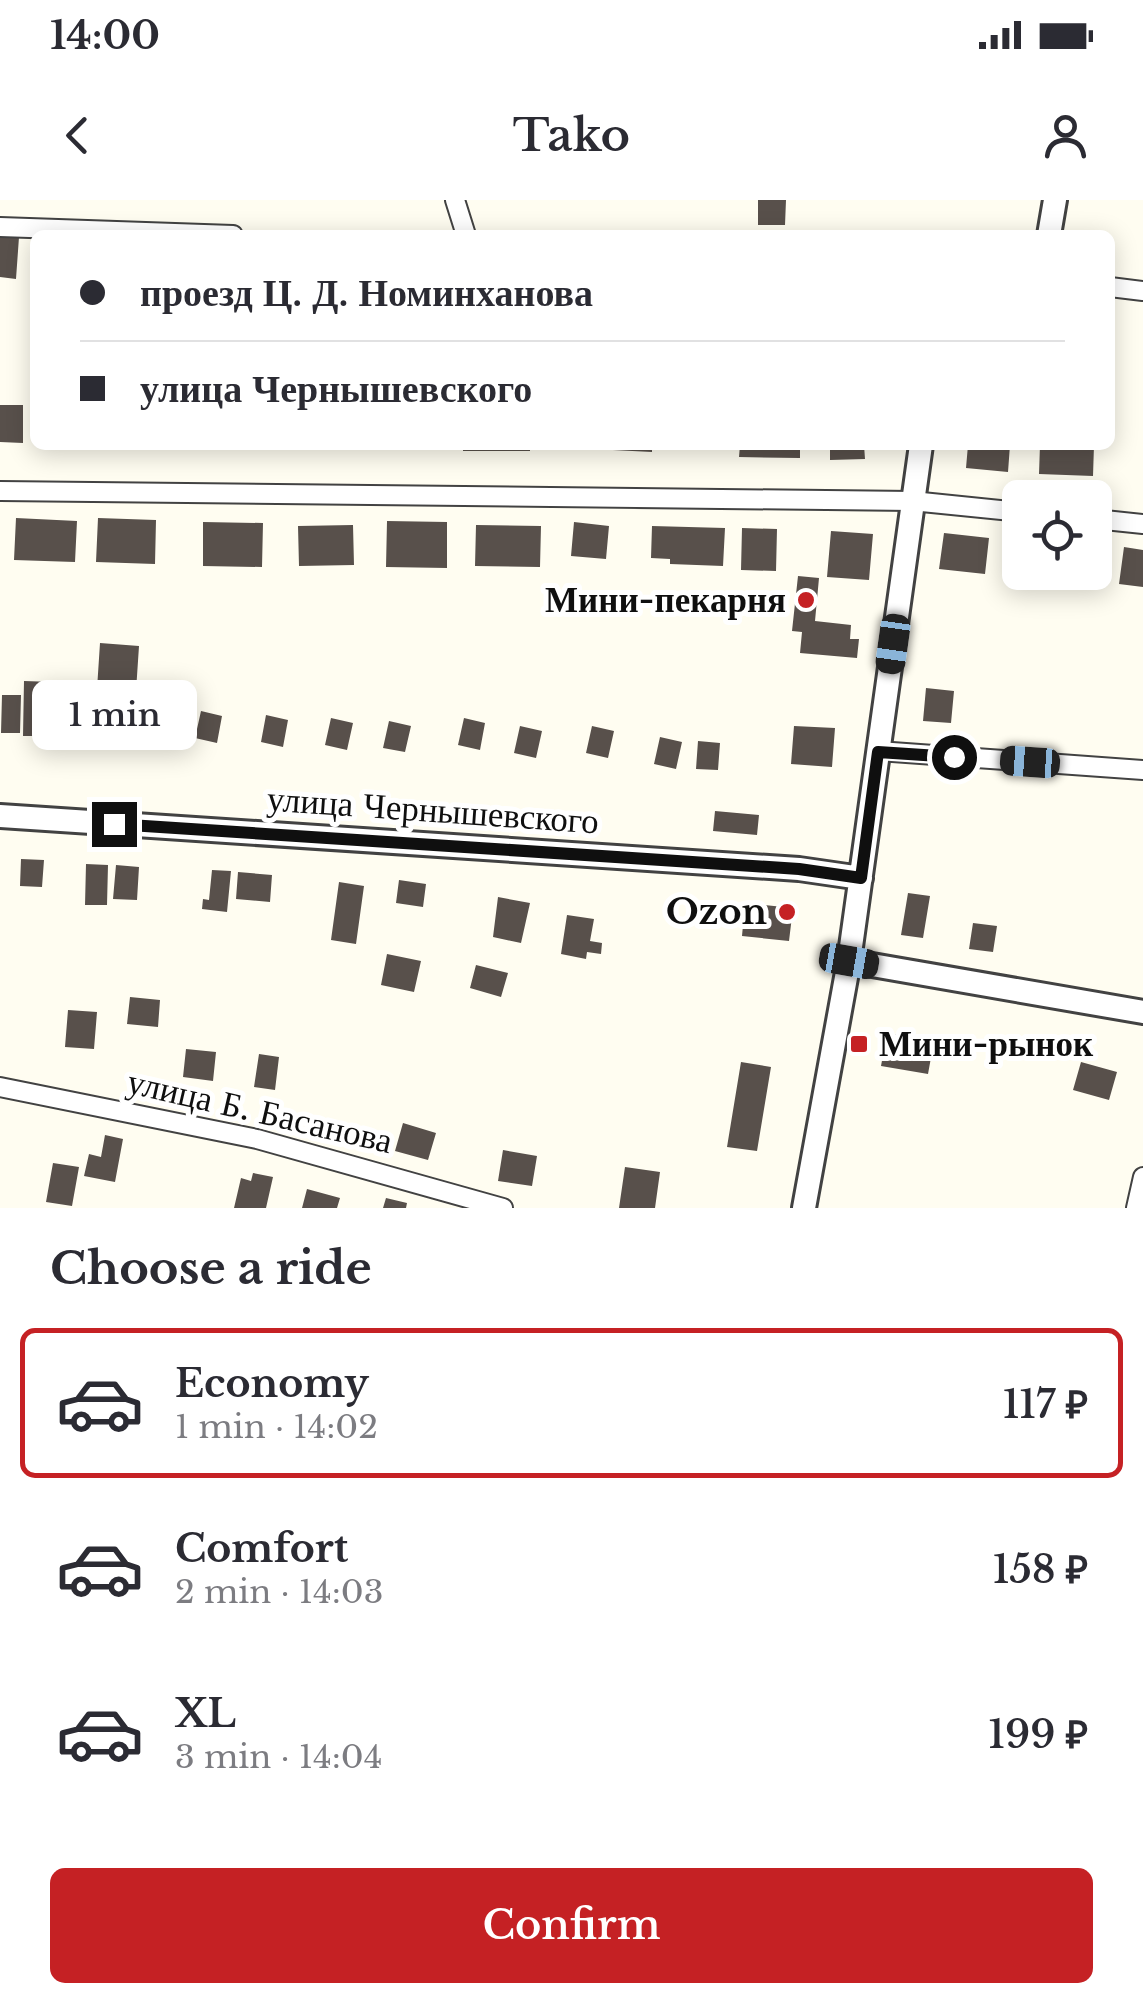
<!DOCTYPE html>
<meta charset="utf-8">
<style>
body{margin:0;font-family:"Libre Baskerville",serif;background:#f7f7f7;color:#2b2b33;height:100vh;display:flex;flex-direction:column;font-size:38px;white-space:nowrap}
*{box-sizing:border-box;margin:0}
p{font-size:32px;color:#7c7c81}
.icon{flex:none;width:55px;height:55px;fill:none;stroke:currentColor;stroke-width:2;stroke-linecap:round;stroke-linejoin:round}
.map{position:relative;height:1008px;overflow:hidden}
.details{display:flex;flex-direction:column;background:#fff;flex:1}
.details>*{flex:none}
.guide{position:absolute;left:30px;top:30px;width:1085px;height:220px;border-radius:15px;box-shadow:0 5px 25px #0003;display:grid;align-content:center;height:220px;padding:0 50px;background:#fff}
.fabs{position:absolute;left:1002px;top:280px;display:grid;gap:20px}
.fabs a{display:grid;place-items:center;width:110px;height:110px;border-radius:15px;background:#fff;box-shadow:0 5px 25px #0003;font-size:50px}
.end{position:absolute;width:45px;height:45px;margin:-22px;border:12px solid #0f0f0f;background:#fff;box-shadow:0 0 0 5px #fff}
.from{border-radius:50%}
.bubble{position:absolute;height:70px;border-radius:15px;background:#fff;box-shadow:0 5px 25px #0003;font-size:32px;font-weight:600;line-height:70px;text-align:center}
.car{position:absolute;width:30px;height:60px;margin:-30px -15px;border-radius:12px;box-shadow:0 0 8px 2px #0007;background:linear-gradient(#222 24%,#8ab4d8 0 40%,#222 0 76%,#8ab4d8 0 86%,#222 0)}
.guide b{display:flex;align-items:center;gap:35px;height:95px;font-size:38px}
.guide b+b{border-top:2px solid #e1e1e2}
.guide i{width:25px;height:25px;background:#2b2b33}
ul{padding:0;list-style:none}
li{display:flex;align-items:center;gap:30px;height:150px;margin:0 20px 15px;padding:0 30px;border:5px solid transparent;border-radius:15px}
li div{flex:1}
li b{display:block;font-size:38px}
li em{font-style:normal;font-weight:600}
li.current{border-color:#c52124}
li>.icon{width:90px;height:90px;stroke-width:1.5}
h2{padding:0 50px;font-size:45px;line-height:120px}
.button{display:flex;gap:20px;margin-top:auto;padding:20px 50px}
.button a{flex:1;height:115px;border-radius:15px;background:#c52124;color:#fff;font-size:40px;font-weight:600;line-height:115px;text-align:center}
.status{display:flex;justify-content:space-between;align-items:center;height:70px;padding:0 50px;background:#fff;direction:ltr}
.status svg{height:28px;fill:currentColor}
header{display:flex;justify-content:space-between;align-items:center;height:130px;padding:0 50px;background:#fff;font-size:45px;font-weight:600}
.map>svg:first-child{display:block}
.building{fill:#58504b}
.lines{fill:none;stroke-linecap:round;stroke-linejoin:round}
.minor-casing{stroke:#424242;stroke-width:22}
.tertiary-casing{stroke:#424242;stroke-width:28}
.minor{stroke:#fff;stroke-width:18}
.tertiary{stroke:#fff;stroke-width:22}
.route{stroke:#0f0f0f;stroke-width:12}
.poi-dot{fill:#c52124;stroke:#fff;stroke-width:4}
.labels{text-anchor:middle;stroke-width:10;stroke-linejoin:round;paint-order:stroke}
.poi-label{font-size:35px;font-weight:bold;fill:#0f0f0f;stroke:#fff;text-anchor:end}
.street-label{font-size:35px;fill:#0f0f0f;stroke:#fff}
</style>
<div class="status"><b>14:00</b><svg viewBox="0 0 49 12"><path d="M0 12V9h3v3zM5 12V6h3v6zM10 12V3h3v9zM15 12V0h3v12zM26 1h20v11H26zM47 4h2v5h-2z"/></svg></div>
<header><svg class="icon" aria-label="back" viewBox="0 0 24 24"><path d="M15 5l-7 7 7 7"/></svg>Tako<svg class="icon" aria-label="person" viewBox="0 0 24 24"><circle cx="12" cy="8" r="4"/><path d="M4 21q1-7 8-7t8 7"/></svg></header>
<div class="map">
<svg width="1143" height="1008" viewBox="0 0 1143 1008">
<rect width="100%" height="100%" fill="#fffdf1"/>
<path class="building" d="M758,0H786L785,25H758Z
M0,35L19,37L16,79L0,77Z
M0,205H23V243L0,242Z
M228,245H280V250L228,248Z
M340,245H397V250L340,249Z
M463,245H530V251H463Z
M593,245H652V252L593,249Z
M740,245H800V258L739,257Z
M830,245H864L865,259L830,260Z
M968,245H1010L1008,272L966,268Z
M1040,245H1094L1093,276L1039,274Z
M16,318L77,321L75,362L14,360Z
M98,318L156,320L155,364L96,362Z
M387,321L447,322V368L386,367Z
M203,322L263,323L262,367L203,366Z
M574,322L609,326L606,359L571,356Z
M353,325L354,365L299,366L298,326Z
M476,325L541,326L540,367L475,366Z
M652,326L725,328L723,366L670,364V359L651,358Z
M742,328L777,329L776,371L741,370Z
M831,331L873,334L869,380L827,377Z
M944,333L989,338L985,374L939,369Z
M1009,346L1020,347V372H1077L1076,388L1007,383Z
M1124,347L1143,350V387L1119,384Z
M798,376L819,378L815,421L851,425L850,439H859L857,458L800,453L802,432L792,431Z
M100,443L139,446L136,491L97,489Z
M24,481L54,482L53,536H23Z
M926,488L954,491L951,523L923,521Z
M2,495H21L20,533H1Z
M131,503L153,504L151,532L129,530Z
M201,511L222,516L217,543L195,538Z
M266,515L288,520L283,547L261,542Z
M331,518L353,523L347,550L325,545Z
M464,518L485,523L480,550L458,545Z
M389,521L411,526L405,552L383,548Z
M520,526L542,531L536,558L514,553Z
M592,526L614,531L608,558L586,553Z
M794,526L835,528L832,567L791,564Z
M660,537L682,542L676,569L654,564Z
M698,541L720,543L718,570L696,569Z
M715,611L759,615L757,635L713,631Z
M21,659L44,660L42,687L20,686Z
M86,664L108,665L107,705H85Z
M116,665L139,667L137,700L113,699Z
M212,670L231,671L227,712L202,709L203,699L209,700Z
M238,672L272,675L270,702L236,699Z
M399,680L426,684L423,707L396,703Z
M339,682L364,686L356,744L331,740Z
M908,693L930,696L923,738L901,735Z
M498,697L530,703L521,743L493,737Z
M745,703L793,708L789,741L742,736Z
M567,715L594,719L590,741L602,743L601,754L587,752L586,759L561,754Z
M973,723L997,726L993,752L969,749Z
M387,754L421,761L414,792L381,785Z
M476,765L508,773L501,797L470,788Z
M130,797L160,800L158,827L127,824Z
M68,810L97,812L94,849L65,847Z
M887,833L934,841L928,874L881,866Z
M186,849L216,852L213,881L183,877Z
M259,854L279,857L275,890L254,887Z
M741,862L771,867L757,951L727,947Z
M1081,862L1117,872L1109,900L1073,890Z
M403,923L436,933L428,960L395,951Z
M105,935L123,939L115,982L84,976L89,954L101,957Z
M503,950L537,956L532,986L498,981Z
M53,963L79,967L72,1006L46,1002Z
M625,967L660,972L655,1008H619Z
M253,973L273,977L266,1008H234L241,978L251,981Z
M307,989L340,998L337,1008H302Z
M386,998L407,1003L406,1008H383Z"/>
<g class="lines">
<g class="minor-casing">
<path id="minor" d="M455,0L466,35
M0,27L233,35
M1110,87L1143,91
M0,291L912,301L1020,312
M1095,319L1143,324
M878,551L1143,570
M0,887L257,939L503,1008
M1136,1008L1143,977"/>
</g>
<g class="tertiary-casing">
<path id="tertiary" d="M1049,35L1055,0
M0,616L799,669L861,678
M849,761L1143,812
M804,1008L849,761L921,245"/>
</g>
<use href="#minor" class="minor"/>
<use href="#tertiary" class="tertiary"/>
</g>
<g class="lines">
<path class="route" d="M114,624L799,669L861,678L878,552L954,557"/>
</g>
<g class="poi-dot">
<circle cx="806" cy="400" r="10"/>
<circle cx="787" cy="712" r="10"/>
<rect x="849" y="834" width="20" height="20" rx="5"/>
</g>
<g class="labels">
<g class="poi-label">
<text x="786" y="412">Мини-пекарня</text>
<text x="767" y="724">Ozon</text>
<text x="879" y="856" text-anchor="start">Мини-рынок</text>
</g>
<g class="street-label">
<text transform="translate(433 610) rotate(4)" y="12">улица Чернышевского</text>
<text transform="translate(260 911) rotate(13)" y="12">улица Б. Басанова</text>
</g>
</g>
</svg>
<div class="fabs">
<a><svg class="icon" aria-label="locate" viewBox="0 0 24 24"><circle cx="12" cy="12" r="6"/><path d="M12 2v4M12 18v4M2 12h4M18 12h4"/></svg></a>
</div>
<i class="end from" style="left:954px;top:557px"></i>
<i class="end" style="left:114px;top:624px"></i>
<div class="bubble" style="left:32px;top:480px;width:165px">1 min</div>
<i class="car" style="left:893px;top:444px;rotate:188deg"></i>
<i class="car" style="left:1030px;top:562px;rotate:274deg"></i>
<i class="car" style="left:849px;top:761px;rotate:100deg"></i>
<div class="guide">
<b><i class="from"></i>проезд Ц. Д. Номинханова</b>
<b><i></i>улица Чернышевского</b>
</div>
</div>
<section class="details">
<h2>Choose a ride</h2>
<ul>
<li class="current"><svg class="icon" aria-label="car" viewBox="0 0 24 24"><path d="M5 17H2v-5l4-1 3-4h7l3 4 3 1v5h-3M9 17h6M6 11h13"/><circle cx="7" cy="17" r="2"/><circle cx="17" cy="17" r="2"/></svg><div><b>Economy</b><p>1 min · 14:02</p></div><em>117 ₽</em></li>
<li><svg class="icon" aria-label="car" viewBox="0 0 24 24"><path d="M5 17H2v-5l4-1 3-4h7l3 4 3 1v5h-3M9 17h6M6 11h13"/><circle cx="7" cy="17" r="2"/><circle cx="17" cy="17" r="2"/></svg><div><b>Comfort</b><p>2 min · 14:03</p></div><em>158 ₽</em></li>
<li><svg class="icon" aria-label="car" viewBox="0 0 24 24"><path d="M5 17H2v-5l4-1 3-4h7l3 4 3 1v5h-3M9 17h6M6 11h13"/><circle cx="7" cy="17" r="2"/><circle cx="17" cy="17" r="2"/></svg><div><b>XL</b><p>3 min · 14:04</p></div><em>199 ₽</em></li>
</ul>
<div class="button"><a>Confirm</a></div>
</section>
